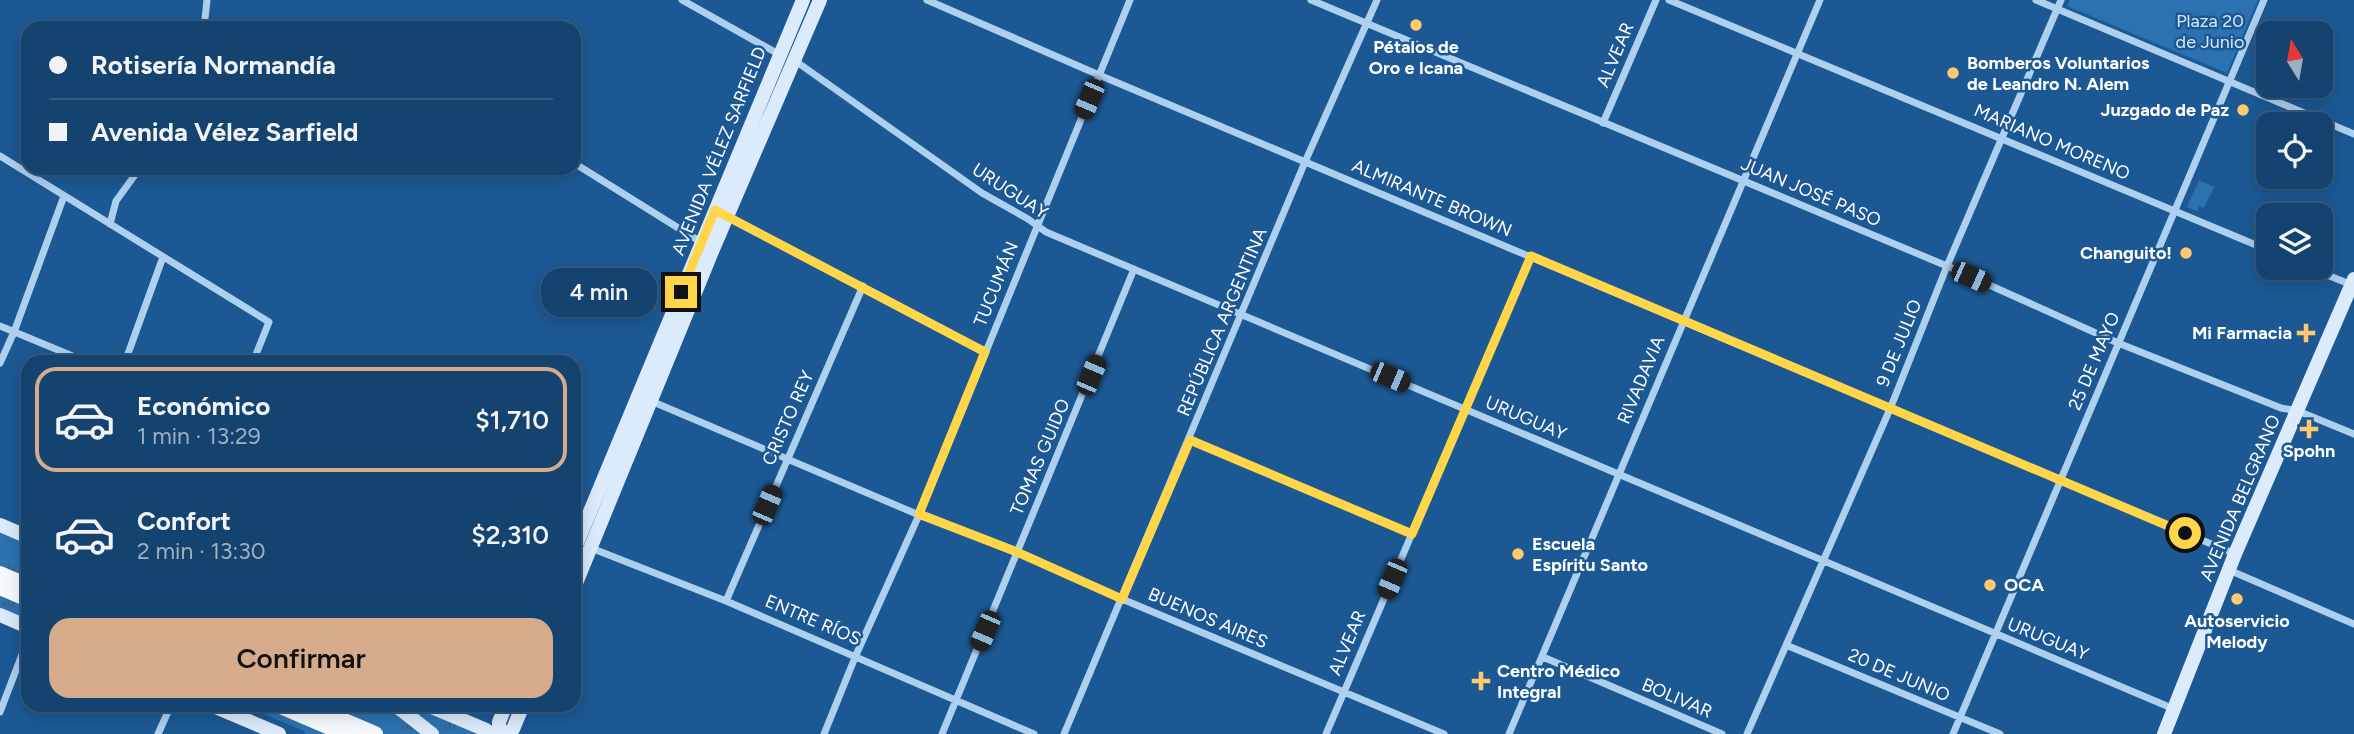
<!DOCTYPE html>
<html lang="es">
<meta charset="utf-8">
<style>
body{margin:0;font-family:Figtree,sans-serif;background:#1e4a74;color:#f1f3f6;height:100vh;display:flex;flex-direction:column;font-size:26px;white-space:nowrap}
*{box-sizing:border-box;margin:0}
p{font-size:23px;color:#9db0c3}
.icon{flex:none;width:38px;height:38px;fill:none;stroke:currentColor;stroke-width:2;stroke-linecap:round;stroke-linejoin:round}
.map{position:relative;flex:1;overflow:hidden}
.sheet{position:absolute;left:21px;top:355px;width:560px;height:357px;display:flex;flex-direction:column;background:#15436f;border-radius:21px;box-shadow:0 4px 18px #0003,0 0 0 2px #345c82}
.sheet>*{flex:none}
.top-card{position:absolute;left:21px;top:21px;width:560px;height:154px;border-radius:21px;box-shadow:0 4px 18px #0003,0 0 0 2px #345c82;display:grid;align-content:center;height:154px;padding:0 28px;background:#15436f}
.needle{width:46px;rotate:349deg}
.controls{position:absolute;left:2256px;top:21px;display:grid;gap:14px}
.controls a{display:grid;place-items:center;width:77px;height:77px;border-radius:14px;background:#15436f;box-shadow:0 4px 18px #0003,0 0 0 2px #345c82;font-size:35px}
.end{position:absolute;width:32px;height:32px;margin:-16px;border:9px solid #ffd54a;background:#111;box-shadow:0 0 0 4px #111}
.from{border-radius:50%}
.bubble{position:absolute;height:49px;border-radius:21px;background:#15436f;box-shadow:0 4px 18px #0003,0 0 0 2px #345c82;font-size:23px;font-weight:600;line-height:49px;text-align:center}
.car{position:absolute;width:21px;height:42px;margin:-21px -10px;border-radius:9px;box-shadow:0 0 5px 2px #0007;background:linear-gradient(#222 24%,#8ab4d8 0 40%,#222 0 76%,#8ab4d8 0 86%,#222 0)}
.top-card b{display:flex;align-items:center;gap:24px;height:66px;font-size:26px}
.top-card b+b{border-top:2px solid #345c82}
.top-card i{width:18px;height:18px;background:#f1f3f6}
ul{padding:12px 0 0;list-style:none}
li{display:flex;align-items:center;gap:21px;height:105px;margin:0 14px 10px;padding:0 14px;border:4px solid transparent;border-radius:21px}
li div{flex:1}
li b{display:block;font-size:26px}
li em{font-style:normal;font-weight:600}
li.selected{border-color:#d6ab8b}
li>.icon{width:63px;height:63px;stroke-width:1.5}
.button{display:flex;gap:14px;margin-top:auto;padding:14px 28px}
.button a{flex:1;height:80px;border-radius:21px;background:#d6ab8b;color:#111;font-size:28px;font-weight:600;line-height:80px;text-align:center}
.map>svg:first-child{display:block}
.grass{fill:url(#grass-tufts)}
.park{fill:#2c72b0}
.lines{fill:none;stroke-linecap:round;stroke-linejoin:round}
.street{stroke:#aed0ef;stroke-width:7}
.secondary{stroke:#dbebfb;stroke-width:14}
.primary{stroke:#f6faff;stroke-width:16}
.route{stroke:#ffd54a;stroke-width:9}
.poi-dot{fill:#ffc96c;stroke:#1c5994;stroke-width:2.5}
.labels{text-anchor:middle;stroke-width:5;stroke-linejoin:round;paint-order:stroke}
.park-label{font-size:18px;fill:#d4e9fb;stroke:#1c5994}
.poi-label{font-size:18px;font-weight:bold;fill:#fff;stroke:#1c5994;text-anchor:start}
.street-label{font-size:18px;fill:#fff;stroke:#1c5994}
</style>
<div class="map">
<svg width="2354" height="734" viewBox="0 0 2354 734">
<defs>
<pattern id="grass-tufts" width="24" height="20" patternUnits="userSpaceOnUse" patternTransform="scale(1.75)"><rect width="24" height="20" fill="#2c72b0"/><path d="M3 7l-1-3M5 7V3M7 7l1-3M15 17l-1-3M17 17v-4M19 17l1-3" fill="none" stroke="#3e5d79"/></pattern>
</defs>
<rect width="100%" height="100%" fill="#1c5994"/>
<path class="grass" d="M2199,180L2214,187L2204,208L2199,206L2197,211L2187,207Z
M0,531L28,543V581L0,569Z
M0,592L28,604V621L0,609Z
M243,705H268L336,734H305L304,731Z
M317,705H383L421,734H385Z
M402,705H412L479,734H441Z"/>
<path class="park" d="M2070,0H2258L2227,73L2067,6Z"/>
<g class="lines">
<path class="street" d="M682,0L782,56
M927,0L1099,75L2235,554
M1311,0L1947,266L2118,343L2281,408L2298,411L2354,434
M1669,0L2268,250
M2036,0L2354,134
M204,28L207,0
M794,60L982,193L1028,219L1046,232L2174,709
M1603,123L1656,0
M0,156L269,322L253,362
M574,163L704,244
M725,215L985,352
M110,224L116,201L140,168
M2310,268L2352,285
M0,326L87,362
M125,362L163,257
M0,363L14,332L64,196
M651,401L919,515L1017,552L1122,599L1444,734
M1190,440L1411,534
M591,548L726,601L1034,734
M2229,570L2354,624
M726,601L863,286
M1786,645L2000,734
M1543,657L1722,734
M0,712L28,639
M158,734L171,705
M824,734L856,655L919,515L1130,0
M942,734L1134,269
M1064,734L1305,162L1377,0
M1326,734L1531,256
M1509,734L1820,0
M1747,734L1890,409L1947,266L2061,0
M1953,734L2264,0"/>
<path class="secondary" d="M0,525L28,537
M574,550L803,0
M574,588L713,249L820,0
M0,615L28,627
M211,705L279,734
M395,705L432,734
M427,705L486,730L490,734
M499,734V722L506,705
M507,734L513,729L523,705
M2164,734L2235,554L2354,279"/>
<path class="primary" d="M0,574L28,586
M0,587L28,599
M278,705L346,734
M307,705L375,734"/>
</g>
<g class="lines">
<path class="route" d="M681,292L715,210L985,352L919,514L1017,552L1122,599L1190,440L1412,534L1531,256L2185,533"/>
</g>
<g class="poi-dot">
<circle cx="1416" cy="25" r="7"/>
<circle cx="1953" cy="73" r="7"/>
<circle cx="2243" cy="110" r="7"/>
<circle cx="2186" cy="253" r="7"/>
<path d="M2302.5 322.5h7v7h7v7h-7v7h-7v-7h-7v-7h7z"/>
<path d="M2305.5 418.5h7v7h7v7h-7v7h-7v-7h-7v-7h7z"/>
<circle cx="1518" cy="554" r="7"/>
<circle cx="1990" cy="585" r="7"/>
<circle cx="2237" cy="599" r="7"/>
<path d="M1477.5 670.5h7v7h7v7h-7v7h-7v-7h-7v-7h7z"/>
</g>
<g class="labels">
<g class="park-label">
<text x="2210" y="27">Plaza 20<tspan x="2210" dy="21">de Junio</tspan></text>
</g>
<g class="poi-label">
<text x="1416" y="53" text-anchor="middle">Pétalos de<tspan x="1416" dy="21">Oro e Icana</tspan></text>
<text x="1967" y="69">Bomberos Voluntarios<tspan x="1967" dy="21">de Leandro N. Alem</tspan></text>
<text x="2229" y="116" text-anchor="end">Juzgado de Paz</text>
<text x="2172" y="259" text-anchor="end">Changuito!</text>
<text x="2292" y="339" text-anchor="end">Mi Farmacia</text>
<text x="2309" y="457" text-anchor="middle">Spohn</text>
<text x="1532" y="550">Escuela<tspan x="1532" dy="21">Espíritu Santo</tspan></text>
<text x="2004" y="591">OCA</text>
<text x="2237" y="627" text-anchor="middle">Autoservicio<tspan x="2237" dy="21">Melody</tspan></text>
<text x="1497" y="677">Centro Médico<tspan x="1497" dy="21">Integral</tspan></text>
</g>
<g class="street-label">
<text transform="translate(1615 55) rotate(-67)" y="6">ALVEAR</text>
<text transform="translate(2052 142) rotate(23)" y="6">MARIANO MORENO</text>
<text transform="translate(719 151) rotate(-68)" y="6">AVENIDA VÉLEZ SARFIELD</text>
<text transform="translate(1010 191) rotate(33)" y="6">URUGUAY</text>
<text transform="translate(1811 192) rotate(23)" y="6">JUAN JOSÉ PASO</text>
<text transform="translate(1432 198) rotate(23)" y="6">ALMIRANTE BROWN</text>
<text transform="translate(996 284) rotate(-68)" y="6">TUCUMÁN</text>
<text transform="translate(1222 322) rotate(-67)" y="6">REPÚBLICA ARGENTINA</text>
<text transform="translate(1899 343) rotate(-68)" y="6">9 DE JULIO</text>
<text transform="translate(2094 361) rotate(-67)" y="6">25 DE MAYO</text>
<text transform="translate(1641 380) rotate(-67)" y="6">RIVADAVIA</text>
<text transform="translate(788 418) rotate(-66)" y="6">CRISTO REY</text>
<text transform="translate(1526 418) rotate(23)" y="6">URUGUAY</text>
<text transform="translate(1040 457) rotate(-67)" y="6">TOMAS GUIDO</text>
<text transform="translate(2240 498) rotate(-67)" y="6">AVENIDA BELGRANO</text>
<text transform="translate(1208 618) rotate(23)" y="6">BUENOS AIRES</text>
<text transform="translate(813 620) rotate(23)" y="6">ENTRE RÍOS</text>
<text transform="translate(2048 639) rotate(22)" y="6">URUGUAY</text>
<text transform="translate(1347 643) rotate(-67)" y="6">ALVEAR</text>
<text transform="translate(1899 675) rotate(23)" y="6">20 DE JUNIO</text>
<text transform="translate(1677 698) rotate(23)" y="6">BOLIVAR</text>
</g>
</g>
</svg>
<div class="controls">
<a><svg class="needle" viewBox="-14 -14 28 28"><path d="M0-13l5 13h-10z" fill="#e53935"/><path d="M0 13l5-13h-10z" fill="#9db0c3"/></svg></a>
<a><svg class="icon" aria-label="locate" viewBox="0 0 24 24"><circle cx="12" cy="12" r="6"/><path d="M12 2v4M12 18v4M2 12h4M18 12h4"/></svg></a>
<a><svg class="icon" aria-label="layers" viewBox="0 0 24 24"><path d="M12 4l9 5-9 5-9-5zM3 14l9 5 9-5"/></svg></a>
</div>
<i class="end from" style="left:2185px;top:533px"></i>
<i class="end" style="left:681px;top:292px"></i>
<div class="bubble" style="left:541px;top:268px;width:116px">4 min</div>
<i class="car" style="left:1089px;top:99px;rotate:203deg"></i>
<i class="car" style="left:1971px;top:277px;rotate:114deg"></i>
<i class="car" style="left:1091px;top:375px;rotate:23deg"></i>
<i class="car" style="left:1390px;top:377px;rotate:113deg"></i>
<i class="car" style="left:767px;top:505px;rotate:23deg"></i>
<i class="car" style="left:1392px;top:579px;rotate:203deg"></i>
<i class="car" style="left:985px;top:631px;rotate:203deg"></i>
<div class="top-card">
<b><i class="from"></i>Rotisería Normandía</b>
<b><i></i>Avenida Vélez Sarfield</b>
</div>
<section class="sheet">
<ul>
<li class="selected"><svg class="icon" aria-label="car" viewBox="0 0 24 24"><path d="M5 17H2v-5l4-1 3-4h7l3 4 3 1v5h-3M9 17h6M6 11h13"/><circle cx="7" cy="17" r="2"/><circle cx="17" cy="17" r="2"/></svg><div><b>Económico</b><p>1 min · 13:29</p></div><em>$1,710</em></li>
<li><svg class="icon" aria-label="car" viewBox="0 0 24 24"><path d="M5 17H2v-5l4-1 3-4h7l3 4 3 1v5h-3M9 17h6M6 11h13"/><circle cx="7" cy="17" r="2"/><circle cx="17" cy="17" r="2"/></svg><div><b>Confort</b><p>2 min · 13:30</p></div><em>$2,310</em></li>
</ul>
<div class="button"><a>Confirmar</a></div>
</section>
</div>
